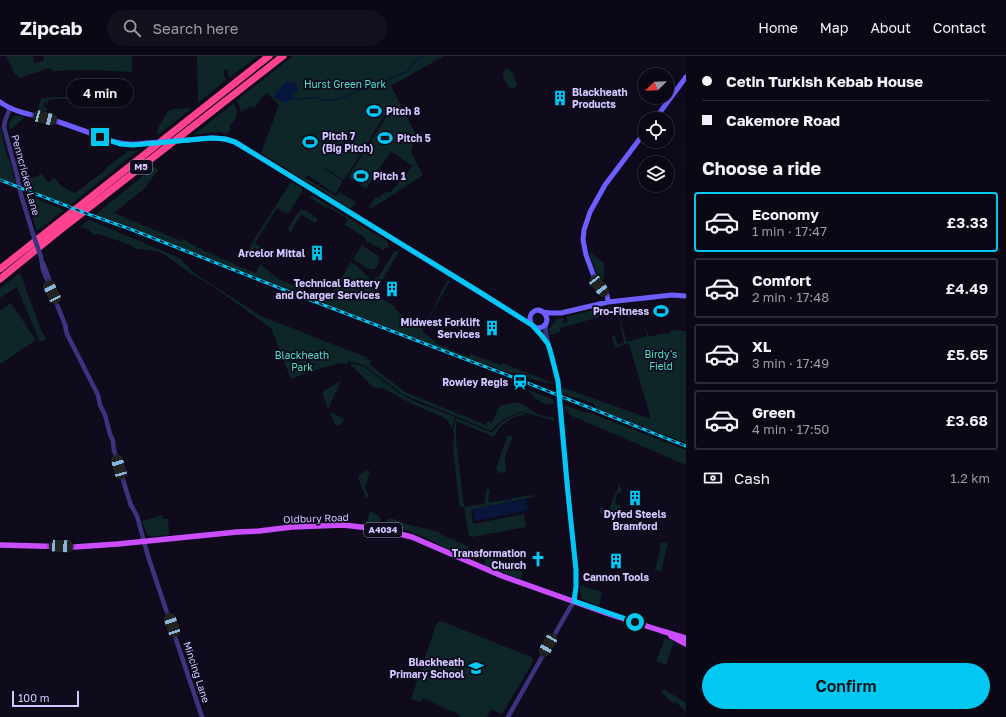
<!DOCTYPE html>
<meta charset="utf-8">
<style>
body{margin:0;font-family:"Golos Text",sans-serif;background:#14111f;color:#f1f3f6;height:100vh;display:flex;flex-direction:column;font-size:15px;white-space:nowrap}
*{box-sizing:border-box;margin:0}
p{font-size:13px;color:#9a9aa1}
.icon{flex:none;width:22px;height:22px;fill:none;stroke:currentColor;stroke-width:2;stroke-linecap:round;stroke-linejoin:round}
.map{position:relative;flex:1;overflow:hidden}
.sheet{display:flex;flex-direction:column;background:#0b0816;width:320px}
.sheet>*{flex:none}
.banner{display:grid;align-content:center;height:88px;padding:0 16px;background:#0b0816}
.needle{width:26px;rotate:247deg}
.fabs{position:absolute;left:638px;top:12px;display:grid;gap:8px}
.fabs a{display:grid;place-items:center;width:36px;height:36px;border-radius:50%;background:#0b0816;box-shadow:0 4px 16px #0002,0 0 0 1px #2b2935;font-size:20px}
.scale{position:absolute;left:12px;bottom:10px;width:67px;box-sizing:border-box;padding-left:4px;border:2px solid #d2c7ff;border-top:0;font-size:11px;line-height:14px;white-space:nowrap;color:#d2c7ff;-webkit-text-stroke:3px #0f0b1d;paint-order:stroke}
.end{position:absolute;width:18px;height:18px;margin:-9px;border:5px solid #00c8f2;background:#111;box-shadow:0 0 0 2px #111}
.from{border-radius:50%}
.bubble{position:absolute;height:28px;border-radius:14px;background:#0b0816;box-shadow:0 4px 16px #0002,0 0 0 1px #2b2935;font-size:13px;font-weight:600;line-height:28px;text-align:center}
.car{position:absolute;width:12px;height:24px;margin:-12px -6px;border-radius:5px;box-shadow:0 0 3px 1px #0007;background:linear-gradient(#222 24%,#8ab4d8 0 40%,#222 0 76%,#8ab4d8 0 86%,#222 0)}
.banner b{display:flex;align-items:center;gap:14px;height:38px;font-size:15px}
.banner b+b{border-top:1px solid #2b2935}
.banner i{width:10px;height:10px;background:#f1f3f6}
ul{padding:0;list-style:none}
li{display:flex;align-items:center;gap:12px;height:60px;margin:0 8px 6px;padding:0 8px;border:2px solid #2b2935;border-radius:4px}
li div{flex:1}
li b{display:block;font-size:15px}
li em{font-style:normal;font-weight:600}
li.active{border-color:#00c8f2}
li>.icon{width:36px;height:36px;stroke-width:1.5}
h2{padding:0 16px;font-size:18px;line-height:48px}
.pay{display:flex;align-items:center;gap:10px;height:44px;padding:0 16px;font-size:15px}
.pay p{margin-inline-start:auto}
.cta{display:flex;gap:8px;margin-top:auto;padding:8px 16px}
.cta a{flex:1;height:46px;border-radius:24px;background:#00c8f2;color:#111;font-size:16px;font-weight:600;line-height:46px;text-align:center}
header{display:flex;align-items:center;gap:24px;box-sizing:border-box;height:56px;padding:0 20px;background:#0b0816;border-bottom:1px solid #2b2935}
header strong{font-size:19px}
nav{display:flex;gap:22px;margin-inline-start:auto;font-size:14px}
.search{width:280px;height:36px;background:#14111f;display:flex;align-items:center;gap:10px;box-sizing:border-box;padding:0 14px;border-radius:22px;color:#9a9aa1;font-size:15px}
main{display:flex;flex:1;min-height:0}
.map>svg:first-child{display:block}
.green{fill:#0e2627}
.water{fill:#07163a}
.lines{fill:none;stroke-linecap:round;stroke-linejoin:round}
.stream{stroke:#07163a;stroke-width:1.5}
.tertiary{stroke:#3c347e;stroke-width:4.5}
.secondary{stroke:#6e5eff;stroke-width:5}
.primary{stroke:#ca4eff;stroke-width:5.5}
.motorway{stroke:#ff428f;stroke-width:7}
.rail-casing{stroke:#00c8f2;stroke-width:3}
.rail{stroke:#0f0b1d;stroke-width:1.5;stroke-dasharray:4.5;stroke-linecap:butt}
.tertiary-bridge{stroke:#3c347e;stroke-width:4.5}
.secondary-bridge{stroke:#6e5eff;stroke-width:5}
.route{stroke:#00c8f2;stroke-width:5}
.labels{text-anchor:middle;stroke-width:3.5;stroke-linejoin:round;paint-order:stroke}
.shield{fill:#0f0b1d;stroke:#988fbb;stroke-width:1}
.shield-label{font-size:9px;font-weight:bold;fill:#d2c7ff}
.park-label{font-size:10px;fill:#50e2c8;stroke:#0f0b1d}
.poi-label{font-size:10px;font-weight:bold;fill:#d2c7ff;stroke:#0f0b1d;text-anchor:end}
.street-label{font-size:10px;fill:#d2c7ff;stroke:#0f0b1d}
</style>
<header>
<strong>Zipcab</strong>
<div class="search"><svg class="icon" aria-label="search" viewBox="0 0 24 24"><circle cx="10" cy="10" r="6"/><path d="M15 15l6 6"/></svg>Search here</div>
<nav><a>Home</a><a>Map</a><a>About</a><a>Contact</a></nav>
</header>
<main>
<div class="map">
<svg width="686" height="661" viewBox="0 0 686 661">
<rect width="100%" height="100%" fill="#0f0b1d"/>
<path class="green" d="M6,0H33L34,7L44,5L43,0H132V16L89,14L54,15L49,12L20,22L15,18Z
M197,0H258L229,22L227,13L223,15L226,24L198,47Z
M293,0H444L391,30L415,77L411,96L423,119L371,153L368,152L376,141L378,142L387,135L390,137L412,110L391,95L366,133L348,121L388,58L386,57L344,124L325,112V113L343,125L335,138L308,119L306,122L336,140L339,136L357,147L354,150L351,152H348L333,142L261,97L279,49L268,38L266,37L254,52L252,50L241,56L237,44Z
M504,13H508L512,16L517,28L515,32L512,33C506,28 501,21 504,13Z
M102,39V40L72,43H49L48,47L44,46L43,51L47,52V56L38,54L41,43L44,42Z
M234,47L238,57L236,58C237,64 233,66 229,69L231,73L227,78C218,74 204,78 193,79Z
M192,52L158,79L157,78L158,72L168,55L174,53Z
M16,59L25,61L10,74C8,67 10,63 16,59Z
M0,70L6,97L11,108L14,122H15L16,126L12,127L0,122Z
M139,94L70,149L29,134L27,123L39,120V118H42L49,127L54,121L61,130L74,137H75L106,114L107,111L126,97L127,95H136Z
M155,110L158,114L145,132L114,157L181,185L183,183C206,197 231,207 256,217L260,208L278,223L329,244L333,236L351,206L357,210L367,220L370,222L367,229L370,231L373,227L375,222L379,220L394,196L400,194L374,238L396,251L395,253L414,270L419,271C429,266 435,248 440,238C442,233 445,229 448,224L450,225L422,275L436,286L435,287L469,301L470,298L501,309L502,307L553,327V328L530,323L511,316L510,317L469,302V303L146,178L129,170L95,159Z
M291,126L302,132V136L289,157H285L277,152L255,187L267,195L268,196V200H265L255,192L253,195L256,198L253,201L247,196L255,182Z
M25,138L64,154L37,175Z
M312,140L315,141L388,186V191L383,194L365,184L366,182L345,169L348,163L326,150L325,151L309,141Z
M301,154C307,153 313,159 318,163L315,167L301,158L290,177L288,172L297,158Z
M89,164L180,202L194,217L261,260L368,302L367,304H369L372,305L369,308L405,336L486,369L488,365L492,367L497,355L501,349C507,350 514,345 520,347C525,348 531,355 536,357C543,361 547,360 554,362L555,365L526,357L520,356L504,363L491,374H489L402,338L364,309L348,305L347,308L340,307L303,318L291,323L271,272L214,231L190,217L162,197L149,194L140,193L138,194L128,188L99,178H97L94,179L86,172H79Z
M362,189L378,200L379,206L375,213C368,215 360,207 353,203Z
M589,197H591L604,207V223L599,224Z
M20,217L41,274L46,283L40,286L17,231L0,242V232Z
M11,247L36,284L0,308V254Z
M593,254L598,256L599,261L560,272L561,276L550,279L549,273L556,264L563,261L564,264L562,265L563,267L568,266L566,261Z
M619,260L627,286L647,280L644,269L649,281L659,278L670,277L671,274L686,275V387L595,352L594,348L562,337V334L564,332L651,363L630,291L628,287L615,292L612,280L615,279L617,288L624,287Z
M349,307L363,310L399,337L411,344L455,361L452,372L448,365L443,361L412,348L383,332L372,331L371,329Z
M341,325L328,353L322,336Z
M528,334L552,343V345H554V347C545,352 533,341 528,334Z
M564,349L587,357V356L686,394V409L570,359L565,353Z
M329,355L344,363L342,367L338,370L335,368Z
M523,357L525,358V359C511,360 500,369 494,381L456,365V384L464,451L483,448L484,450L487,433H490L488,446L512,444L511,442L533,439V441L471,454L473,468L524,458L526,471L472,481L469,480L464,451H460L459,447L453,391L454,380L453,374L456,362L491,376C495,374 498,370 501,367C507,362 516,358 523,357Z
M508,379L513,381L505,401L506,416L500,417L496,414C499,402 504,391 508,379Z
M366,415H370L365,431L369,441L366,442L358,422L360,418Z
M619,429L620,430V432L622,433V437H617L615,448L620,449V453L671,462V463L639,458L637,464L599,457L600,451L609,453Z
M370,455C376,458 386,461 377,469L366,468Z
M162,459L163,463H168L169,479L151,481L148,479L146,476L142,465Z
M388,463H393L409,469L440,476V478L469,491L465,498V502L424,481L405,474L387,470L386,467Z
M667,486H668L661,515L655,514L661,489L657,488Z
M487,500L524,512L521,523L484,510Z
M580,529L602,536L599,550L582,543L580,535Z
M441,565L531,601L533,604L532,608L502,658L491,653L487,661H459L460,659L423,642L421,646L411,643L436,569L438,566Z
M665,582L674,586L666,609L656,605Z
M664,633L686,647V656L676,646L674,648L661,636Z"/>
<path class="water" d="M289,25L296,27L298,32L296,37L292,40V42L287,47L280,45L274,41V39C282,35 280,28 289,25Z
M526,443L528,454L475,465L473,453Z"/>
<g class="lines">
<path class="stream" d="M292,42C302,45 306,40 317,42
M321,43C336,48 357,35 371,30L376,31L379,30L394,20L407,16L417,3L421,2L423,0"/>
<path class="tertiary" d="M10,52L5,65L4,71L17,119L21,139L33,178
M41,201L43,214L66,271
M43,207L50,225L51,230
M546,269C544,281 550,292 553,304C555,313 557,323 559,333
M65,270L67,278L98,339L100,349L105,359L110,378L113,385L114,395
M535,271L547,287
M114,394L131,450
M130,447L137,460L148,500L202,661
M508,661L564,562L574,545L576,531V512L569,449L559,348"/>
<path class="secondary" d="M0,46C16,58 37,59 56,65C74,71 93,78 111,85C124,89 134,89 147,87
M655,63L686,21
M188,84C204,82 220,80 235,86L476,234L535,271C541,273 547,270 547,263C543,247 524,255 532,269
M608,246L607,239L599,229L593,218L586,199L583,184L584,174L590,156L605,129L645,76
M543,256L550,257H561L608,246L672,239L686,240"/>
<path class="primary" d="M0,489L74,491L118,488L237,476L259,475L292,471L343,469L370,472L387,475L412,481L502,520L609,558L662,575L686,582
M671,580L686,588"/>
<path class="motorway" d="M0,213L269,0
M0,223L59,175L283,0"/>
<g class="rail-casing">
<path id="rail" d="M0,124L85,157L130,173L300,240L520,324L686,390"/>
</g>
<use href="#rail" class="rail"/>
<path class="tertiary-bridge" d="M33,178L41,201
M559,333V348"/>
<path class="secondary-bridge" d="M147,87L188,84"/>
</g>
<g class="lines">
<path class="route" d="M100,81L120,88L133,89L212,82L225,83L235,86L478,235L532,269L542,280L548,288L550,294L558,325L568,437L576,514V531L574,545L635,566"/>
</g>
<defs>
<g id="building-bare" transform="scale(1.2)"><path d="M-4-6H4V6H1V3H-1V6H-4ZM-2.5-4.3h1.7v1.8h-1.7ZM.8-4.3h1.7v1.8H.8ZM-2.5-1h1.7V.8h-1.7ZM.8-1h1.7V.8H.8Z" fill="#00c8f2" stroke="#0f0b1d" stroke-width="2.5" paint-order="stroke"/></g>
<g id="stadium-bare" transform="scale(1.2)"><path d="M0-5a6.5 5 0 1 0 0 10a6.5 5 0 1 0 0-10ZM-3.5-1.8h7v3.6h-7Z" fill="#00c8f2" stroke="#0f0b1d" stroke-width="2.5" paint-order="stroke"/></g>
<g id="station-bare" transform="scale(1.2)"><path d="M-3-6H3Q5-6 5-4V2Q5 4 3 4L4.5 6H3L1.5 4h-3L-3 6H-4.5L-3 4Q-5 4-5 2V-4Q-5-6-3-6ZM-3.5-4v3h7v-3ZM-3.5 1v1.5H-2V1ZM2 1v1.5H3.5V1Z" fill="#00c8f2" stroke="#0f0b1d" stroke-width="2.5" paint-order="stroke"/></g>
<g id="church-bare" transform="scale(1.2)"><path d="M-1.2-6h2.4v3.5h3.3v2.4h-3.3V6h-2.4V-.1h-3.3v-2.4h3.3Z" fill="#00c8f2" stroke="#0f0b1d" stroke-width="2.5" paint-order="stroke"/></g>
<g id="school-bare" transform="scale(1.2)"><path d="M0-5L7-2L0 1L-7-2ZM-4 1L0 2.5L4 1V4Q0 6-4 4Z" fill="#00c8f2" stroke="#0f0b1d" stroke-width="2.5" paint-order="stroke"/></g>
</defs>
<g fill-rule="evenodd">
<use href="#building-bare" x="560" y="42"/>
<use href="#stadium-bare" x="374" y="55"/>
<use href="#stadium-bare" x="385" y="82"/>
<use href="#stadium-bare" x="310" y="86"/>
<use href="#stadium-bare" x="361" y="120"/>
<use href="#building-bare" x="317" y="197"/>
<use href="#building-bare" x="392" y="233"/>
<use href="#stadium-bare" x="661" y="255"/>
<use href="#building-bare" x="492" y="272"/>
<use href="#station-bare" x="520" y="326"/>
<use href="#building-bare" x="635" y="442"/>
<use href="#church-bare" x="538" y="503"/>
<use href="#building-bare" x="616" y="505"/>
<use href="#school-bare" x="476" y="612"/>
</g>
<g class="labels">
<g class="shield">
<rect x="130" y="104" width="22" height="14" rx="3"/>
<rect x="364" y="467" width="38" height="14" rx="3"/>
</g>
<g class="shield-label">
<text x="141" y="114">M5</text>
<text x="383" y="477">A4034</text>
</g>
<g class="park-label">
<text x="345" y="32">Hurst Green Park</text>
<text x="661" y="302">Birdy's<tspan x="661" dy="12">Field</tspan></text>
<text x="302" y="303">Blackheath<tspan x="302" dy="12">Park</tspan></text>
</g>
<g class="poi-label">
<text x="572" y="40" text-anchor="start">Blackheath<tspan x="572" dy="12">Products</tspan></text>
<text x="386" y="59" text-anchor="start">Pitch 8</text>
<text x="322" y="84" text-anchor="start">Pitch 7<tspan x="322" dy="12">(Big Pitch)</tspan></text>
<text x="397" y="86" text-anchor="start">Pitch 5</text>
<text x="373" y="124" text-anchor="start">Pitch 1</text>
<text x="305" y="201">Arcelor Mittal</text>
<text x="380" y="231">Technical Battery<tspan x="380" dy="12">and Charger Services</tspan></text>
<text x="649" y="259">Pro-Fitness</text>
<text x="480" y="270">Midwest Forklift<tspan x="480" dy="12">Services</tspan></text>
<text x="508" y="330">Rowley Regis</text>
<text x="635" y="462" text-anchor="middle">Dyfed Steels<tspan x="635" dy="12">Bramford</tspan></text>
<text x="526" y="501">Transformation<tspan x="526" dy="12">Church</tspan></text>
<text x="616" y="525" text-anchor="middle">Cannon Tools</text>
<text x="464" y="610">Blackheath<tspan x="464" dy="12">Primary School</tspan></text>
</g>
<g class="street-label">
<text transform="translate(26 119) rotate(75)" y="4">Penncricket Lane</text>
<text transform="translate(316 462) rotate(-2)" y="4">Oldbury Road</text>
<text transform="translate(197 616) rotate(72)" y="4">Mincing Lane</text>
</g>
</g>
</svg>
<div class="fabs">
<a><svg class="needle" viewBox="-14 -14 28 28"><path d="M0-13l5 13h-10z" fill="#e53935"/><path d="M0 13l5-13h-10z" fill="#9a9aa1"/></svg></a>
<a><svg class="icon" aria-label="locate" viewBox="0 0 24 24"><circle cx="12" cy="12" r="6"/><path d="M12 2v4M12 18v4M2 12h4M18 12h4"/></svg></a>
<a><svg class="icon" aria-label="layers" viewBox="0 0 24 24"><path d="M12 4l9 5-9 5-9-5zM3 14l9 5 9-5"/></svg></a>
</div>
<div class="scale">100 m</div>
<i class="end from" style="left:635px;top:566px"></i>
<i class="end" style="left:100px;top:81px"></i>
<div class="bubble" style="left:67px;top:23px;width:66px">4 min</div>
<i class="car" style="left:45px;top:62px;rotate:105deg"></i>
<i class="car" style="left:599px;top:230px;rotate:142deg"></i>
<i class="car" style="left:52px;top:236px;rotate:334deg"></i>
<i class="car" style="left:119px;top:411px;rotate:344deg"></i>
<i class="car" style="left:61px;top:490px;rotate:93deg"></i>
<i class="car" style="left:172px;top:569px;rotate:342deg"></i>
<i class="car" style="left:548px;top:589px;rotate:210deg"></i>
</div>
<section class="sheet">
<div class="banner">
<b><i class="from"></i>Cetin Turkish Kebab House</b>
<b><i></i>Cakemore Road</b>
</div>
<h2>Choose a ride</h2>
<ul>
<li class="active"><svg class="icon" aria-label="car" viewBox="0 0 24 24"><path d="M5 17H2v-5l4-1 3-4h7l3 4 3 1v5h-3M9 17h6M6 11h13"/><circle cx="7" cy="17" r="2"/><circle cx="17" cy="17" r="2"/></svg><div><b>Economy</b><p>1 min · 17:47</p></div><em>£3.33</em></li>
<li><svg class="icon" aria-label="car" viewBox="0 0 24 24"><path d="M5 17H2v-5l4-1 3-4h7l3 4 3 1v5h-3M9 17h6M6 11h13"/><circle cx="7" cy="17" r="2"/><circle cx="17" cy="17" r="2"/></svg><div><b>Comfort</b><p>2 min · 17:48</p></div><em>£4.49</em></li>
<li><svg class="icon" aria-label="car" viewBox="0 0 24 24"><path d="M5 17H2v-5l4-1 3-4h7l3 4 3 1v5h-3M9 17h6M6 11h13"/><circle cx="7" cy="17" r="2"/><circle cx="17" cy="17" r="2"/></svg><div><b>XL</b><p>3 min · 17:49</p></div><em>£5.65</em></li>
<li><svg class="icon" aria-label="car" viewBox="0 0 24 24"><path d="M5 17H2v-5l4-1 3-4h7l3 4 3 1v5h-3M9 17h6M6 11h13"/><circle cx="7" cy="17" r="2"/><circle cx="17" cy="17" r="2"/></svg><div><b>Green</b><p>4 min · 17:50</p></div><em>£3.68</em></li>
</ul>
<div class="pay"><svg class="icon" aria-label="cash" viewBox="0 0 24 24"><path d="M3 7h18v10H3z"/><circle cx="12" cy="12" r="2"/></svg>Cash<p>1.2 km</p></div>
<div class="cta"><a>Confirm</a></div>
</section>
</main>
